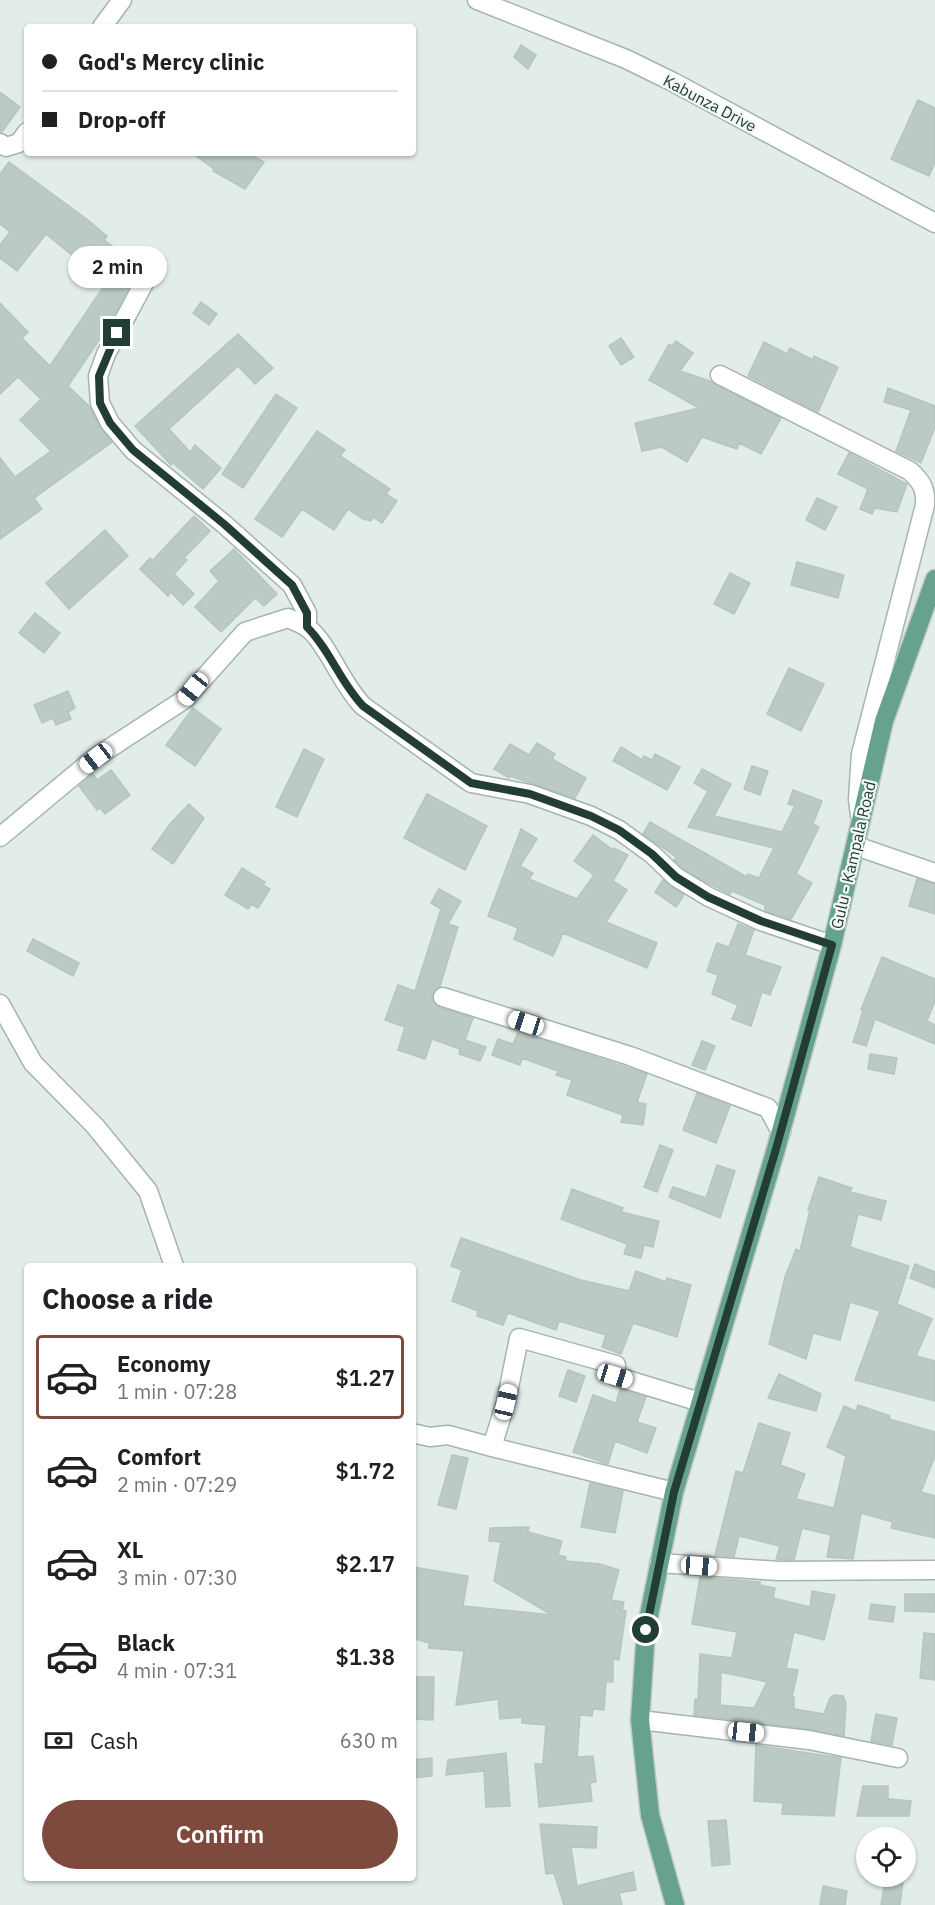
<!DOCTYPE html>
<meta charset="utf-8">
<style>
body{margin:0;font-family:"IBM Plex Sans",sans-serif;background:#f6f6f6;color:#202124;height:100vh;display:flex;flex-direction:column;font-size:22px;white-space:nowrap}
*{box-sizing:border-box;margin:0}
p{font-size:20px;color:#757577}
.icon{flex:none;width:33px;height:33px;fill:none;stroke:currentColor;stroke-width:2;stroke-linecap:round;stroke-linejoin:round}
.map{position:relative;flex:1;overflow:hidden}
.panel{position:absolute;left:24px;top:1263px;width:392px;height:618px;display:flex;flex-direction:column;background:#fff;border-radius:6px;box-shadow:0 2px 4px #0004}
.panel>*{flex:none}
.banner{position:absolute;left:24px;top:24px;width:392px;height:132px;border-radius:6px;box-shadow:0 2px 4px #0004;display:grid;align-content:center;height:132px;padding:0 18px;background:#fff}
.buttons{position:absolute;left:856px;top:1827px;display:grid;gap:12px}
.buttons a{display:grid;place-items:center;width:60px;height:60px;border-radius:50%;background:#fff;box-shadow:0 2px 4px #0004;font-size:30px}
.end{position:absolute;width:27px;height:27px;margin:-14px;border:8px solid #223d35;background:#fff;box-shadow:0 0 0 3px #fff}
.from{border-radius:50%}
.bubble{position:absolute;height:42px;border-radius:21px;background:#fff;box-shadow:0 2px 4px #0004;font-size:20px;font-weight:600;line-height:42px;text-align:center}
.car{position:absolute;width:18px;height:36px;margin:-18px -9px;border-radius:8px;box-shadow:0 0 4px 2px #0007;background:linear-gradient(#fff 24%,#345 0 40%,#fff 0 76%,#345 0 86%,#fff 0)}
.banner b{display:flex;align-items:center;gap:21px;height:57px;font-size:22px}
.banner b+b{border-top:2px solid #e0e0e0}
.banner i{width:15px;height:15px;background:#202124}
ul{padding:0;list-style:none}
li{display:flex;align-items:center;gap:18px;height:84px;margin:0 12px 9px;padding:0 6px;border:3px solid transparent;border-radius:6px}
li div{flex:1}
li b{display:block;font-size:22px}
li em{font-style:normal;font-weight:600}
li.on{border-color:#7e4a3d}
li>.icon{width:54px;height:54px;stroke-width:1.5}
h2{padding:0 18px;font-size:27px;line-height:72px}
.pay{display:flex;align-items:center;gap:15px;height:66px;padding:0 18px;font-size:22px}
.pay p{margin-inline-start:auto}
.primary-button{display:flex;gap:12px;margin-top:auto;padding:12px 18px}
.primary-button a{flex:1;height:69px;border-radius:36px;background:#7e4a3d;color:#fff;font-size:24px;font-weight:600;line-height:69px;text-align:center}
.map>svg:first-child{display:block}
.building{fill:#bbcac3;stroke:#b5c6be;stroke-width:1.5;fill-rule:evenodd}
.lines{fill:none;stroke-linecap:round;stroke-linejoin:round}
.street-casing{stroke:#a5b4af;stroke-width:21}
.primary-casing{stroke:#c1c9c6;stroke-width:21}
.street{stroke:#fff;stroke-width:18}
.primary{stroke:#67a291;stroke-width:18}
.route{stroke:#223d35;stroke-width:8}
.labels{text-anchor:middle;stroke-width:4.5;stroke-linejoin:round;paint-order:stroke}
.street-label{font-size:16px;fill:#223d35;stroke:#f3f9f6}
</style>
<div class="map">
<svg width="935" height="1905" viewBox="0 0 935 1905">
<rect width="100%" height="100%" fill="#e2ece8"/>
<path class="building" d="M521,45L536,55L528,69L514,57Z
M0,92L20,107L2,132H0Z
M918,100L935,108V162L929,176L891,159Z
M192,153H247L264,162L245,189L213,171L214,169Z
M9,162L88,220L107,236L104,240L140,266L107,328L68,386L90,407L100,428L112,442L34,498L42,509L0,539V458L15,477L51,451L20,420L41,399L18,377L0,394V303L28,332L22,338L50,366L106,283L46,234L17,271L0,258V245L10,232L0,224V174Z
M201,302L217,314L209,325L193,313Z
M238,334L273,368L255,384L238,366L169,429L190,452L195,445L221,468L203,489L173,463L171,465L135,426Z
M621,338L634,357L621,365L609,346Z
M676,341L693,353L680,371L710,381L781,418L761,454L739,443L737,449L702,437L687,462L662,447L642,451L635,423L699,408L649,380L669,344L672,346Z
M764,342L787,354L790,348L813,360L814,356L838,367L818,412L748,376Z
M888,388L935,406V427L921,463L896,451L911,410L884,402Z
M276,394L297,408L243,488L222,474Z
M317,431L345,450L340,456L390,489L386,494L397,501L382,523L373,517L371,521L363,519L348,509L334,530L302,509L282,537L255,519Z
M849,453L907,484L897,512L875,508L872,514L860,509L868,489L838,474Z
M817,498L837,507L825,530L806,520Z
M194,516L210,531L184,558L187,560L174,574L194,594L183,605L171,592L168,596L140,569L150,558L152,561Z
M105,530L128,556L69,609L46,583Z
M234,549L277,594L264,606L255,598L221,632L195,607L219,581L210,571Z
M797,562L844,575L838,598L791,585Z
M730,573L750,583L734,614L714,604Z
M35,613L60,633L44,653L19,633Z
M789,668L824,684L801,731L767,714Z
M68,691L75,708L68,712L71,719L56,725L53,718L42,723L34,705Z
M193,708L221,729L195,766L166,745Z
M537,743L555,754L552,759L586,778L575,798L510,776L509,778L494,769L510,744L529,755Z
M621,747L642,760L644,756L652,760L655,754L680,767L667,790L613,761Z
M304,749L324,759L297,817L276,807Z
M752,766L768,771L760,795L744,789Z
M702,769L731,784L714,816L782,832L795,806L788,804L793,790L822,801L813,824L819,827L796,874L812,883L791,919L765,911V905L732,891L730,894L697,877L683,868L674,860L676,857L643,834L650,822L747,877L748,874L759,878L774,848L688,827L708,791L694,783Z
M111,770L130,795L105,814L100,808L97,810L79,786L93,774L97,780Z
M427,794L487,826L465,870L404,838Z
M189,804L204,818L173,864L152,849L170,824Z
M521,829L537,839L520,866L533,873L529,879L577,899L594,875L574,861L593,835L613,850L614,848L628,855L613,881L627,890L606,922L657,943L647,968L563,933L553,956L514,939L518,928L488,916Z
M242,868L265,882L263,885L270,889L258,908L251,904L248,909L225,895Z
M917,879L935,884V914L909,906Z
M663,880L684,895L676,907L655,892Z
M439,889L461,901L448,924L458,927L440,986L433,993L432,1000L440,1008L473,1018L465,1040L486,1047L480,1061L459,1054L460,1049L432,1039L425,1059L398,1050L405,1027L385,1020L398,985L415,991L441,909L431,903Z
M738,924L754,930L745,955L781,967L770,995L762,992L751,1026L732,1019L738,1005L712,994L718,975L707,971L717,943L729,947Z
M33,939L79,963L73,976L27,951Z
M882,957L935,979V1001L927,1021L935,1025V1044L875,1019L866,1046L853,1042L863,1011L861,1010Z
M518,1032L647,1074L637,1102L646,1104L643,1125L621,1122L623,1115L567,1095L572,1080L556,1075L558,1071L522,1058L520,1065L492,1055L498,1039L513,1044Z
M702,1041L715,1046L705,1070L692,1065Z
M870,1054L897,1058L894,1074L868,1069Z
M697,1093L730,1106L716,1143L683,1130Z
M660,1145L673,1150L657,1192L644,1187Z
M717,1165L735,1171L720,1218L669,1197L673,1187L706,1198Z
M819,1177L852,1188L850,1192L886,1201L881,1220L858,1214L850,1247L909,1266L897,1304L932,1319L916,1356L935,1361V1401L855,1380L880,1311L850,1302L840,1340L813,1333L806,1359L769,1344L785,1277L796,1249L800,1251L810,1210H808Z
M572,1189L623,1208L621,1212L659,1221L653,1247L644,1245L641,1258L624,1254L627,1244L561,1219Z
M461,1238L581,1280L629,1291L636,1271L666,1282L667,1278L691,1285L677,1337L633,1323L621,1354L602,1347L606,1335L559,1321L556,1330L508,1313L503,1325L477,1316L478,1311L452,1301L462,1270L451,1266Z
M915,1264L935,1272V1288L910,1278Z
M568,1370L585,1376L576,1402L559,1396Z
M779,1374L821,1394L816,1411L768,1398Z
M620,1389L646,1397L637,1422L656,1428L647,1453L615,1441L608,1464L573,1452L593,1395L616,1403Z
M858,1405L890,1416L889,1419L935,1432V1456L921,1492L935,1496V1538L891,1528L893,1522L861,1513L853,1559L827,1557L831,1535L802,1528L794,1560L776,1559L780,1546L739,1536L734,1557L715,1555L736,1471L743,1473L759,1423L790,1433L780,1465L805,1474L796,1499L834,1508L846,1456L827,1447L844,1406L856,1411Z
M452,1455L468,1458L456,1509L438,1505Z
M590,1483L623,1491L615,1533L581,1527Z
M529,1527L528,1532L562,1541L558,1555L566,1557L565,1561L600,1564L619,1570L611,1600L624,1602L622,1610L626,1611L619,1660L613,1659V1682H606L604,1710L593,1709L592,1716L580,1715L577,1757L593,1756L596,1782L590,1783L592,1801L539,1807L535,1764H543L546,1725L522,1723V1717L500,1719L498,1699L456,1705L464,1651L429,1648V1643L412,1638V1567L468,1576L463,1606L552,1615L494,1581L501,1542L489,1541L490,1528Z
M700,1577L760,1582V1585L775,1588L773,1598L810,1607L812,1591L835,1595L824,1640L794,1632L786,1668L798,1670L792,1697H794V1709L824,1714L830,1698L834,1695L843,1696L846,1703L844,1736L810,1729L694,1715L695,1699L698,1700L700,1654L732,1658L737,1632L692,1624ZM721,1672L767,1682L754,1708L720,1705Z
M905,1594H935V1612L905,1611Z
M871,1604L895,1607L893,1622L869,1619Z
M924,1633L935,1634V1680L920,1678Z
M413,1677H434L433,1720L412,1719Z
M876,1714L897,1718L892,1745L871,1741Z
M756,1745L841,1758L834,1816L782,1814L783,1803L754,1801Z
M506,1753L510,1806L486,1807L484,1771L446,1775L448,1760Z
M432,1758V1776L412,1778V1760Z
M863,1786H888V1799L911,1801L909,1816H857Z
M726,1820L730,1864L712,1866L708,1821Z
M540,1824L597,1827L596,1848L571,1847L577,1886L633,1872L636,1890L619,1893L622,1905H564L554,1873L546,1874Z
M885,1880L903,1882L900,1905H881Z
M823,1886L847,1891L845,1905H820Z"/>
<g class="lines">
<g class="street-casing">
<path id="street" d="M477,0L626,59L673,82L935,223
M102,27L122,0
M0,143L6,147L19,143L27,132
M152,268L106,354L98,376L100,403L110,423L133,450L224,524L292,585L307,613V627
M720,375L910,471C922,482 926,489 925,505L861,754L858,799L860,816
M0,837L96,757L185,699L245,632L288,618C294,621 303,624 309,629C327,643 342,685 363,706L471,783L530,794L591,816L619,830L652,854L676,877L709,897L761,921L832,945
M856,846L935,873
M443,997L630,1056L768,1108L781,1132
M0,1004L33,1063L95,1126L148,1191L174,1266
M412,1433L430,1437L448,1435L492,1447L506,1402L519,1338L616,1365L615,1376L700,1402
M492,1447L674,1492
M659,1563L779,1571L935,1570
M640,1720L809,1740L898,1758"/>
</g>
<g class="primary-casing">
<path id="primary" d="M675,1905L650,1815L640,1720L646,1630L674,1492L776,1149L832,945L884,721L935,579"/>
</g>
<use href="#street" class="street"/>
<use href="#primary" class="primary"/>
</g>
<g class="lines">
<path class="route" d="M117,333L99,376L100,403L110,423L133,450L224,524L292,585L307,613V627C330,650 340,682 363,706L471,783L530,794L591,816L619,830L652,854L676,877L708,897L761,921L832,945L776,1149L674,1492L646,1630"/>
</g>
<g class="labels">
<g class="street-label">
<text transform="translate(710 103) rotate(28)" y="6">Kabunza Drive</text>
<text transform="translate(853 855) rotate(-77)" y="6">Gulu - Kampala Road</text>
</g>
</g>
</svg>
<div class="buttons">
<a><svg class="icon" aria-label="locate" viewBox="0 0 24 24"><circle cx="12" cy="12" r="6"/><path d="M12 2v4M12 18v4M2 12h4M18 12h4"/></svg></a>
</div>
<i class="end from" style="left:646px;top:1630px"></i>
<i class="end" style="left:117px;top:333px"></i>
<div class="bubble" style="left:68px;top:246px;width:99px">2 min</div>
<i class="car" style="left:193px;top:689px;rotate:219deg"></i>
<i class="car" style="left:96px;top:758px;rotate:232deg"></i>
<i class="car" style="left:526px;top:1023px;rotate:288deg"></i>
<i class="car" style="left:615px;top:1376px;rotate:107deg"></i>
<i class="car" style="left:506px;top:1402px;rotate:13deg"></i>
<i class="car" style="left:699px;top:1566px;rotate:94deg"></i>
<i class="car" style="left:746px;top:1732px;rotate:96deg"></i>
<div class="banner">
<b><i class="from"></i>God's Mercy clinic</b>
<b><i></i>Drop-off</b>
</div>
<section class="panel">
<h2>Choose a ride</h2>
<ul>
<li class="on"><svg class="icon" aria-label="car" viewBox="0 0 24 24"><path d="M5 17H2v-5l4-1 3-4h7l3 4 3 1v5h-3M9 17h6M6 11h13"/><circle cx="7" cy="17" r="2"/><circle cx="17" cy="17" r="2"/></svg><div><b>Economy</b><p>1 min · 07:28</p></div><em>$1.27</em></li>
<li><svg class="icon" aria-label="car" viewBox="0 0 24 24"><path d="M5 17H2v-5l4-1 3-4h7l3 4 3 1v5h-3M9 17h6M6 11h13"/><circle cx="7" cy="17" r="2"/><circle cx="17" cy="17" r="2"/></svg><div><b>Comfort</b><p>2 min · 07:29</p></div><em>$1.72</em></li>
<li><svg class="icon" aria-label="car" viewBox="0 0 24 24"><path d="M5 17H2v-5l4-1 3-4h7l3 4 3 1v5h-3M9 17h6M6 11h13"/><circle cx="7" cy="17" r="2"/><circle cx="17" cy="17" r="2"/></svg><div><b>XL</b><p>3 min · 07:30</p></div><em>$2.17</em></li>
<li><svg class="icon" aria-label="car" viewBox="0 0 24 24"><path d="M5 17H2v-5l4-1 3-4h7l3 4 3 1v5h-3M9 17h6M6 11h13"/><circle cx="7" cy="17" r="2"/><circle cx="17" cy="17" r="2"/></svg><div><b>Black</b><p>4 min · 07:31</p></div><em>$1.38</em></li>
</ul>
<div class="pay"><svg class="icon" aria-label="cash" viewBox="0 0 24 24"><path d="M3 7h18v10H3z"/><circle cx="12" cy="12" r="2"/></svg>Cash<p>630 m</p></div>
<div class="primary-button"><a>Confirm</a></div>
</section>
</div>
